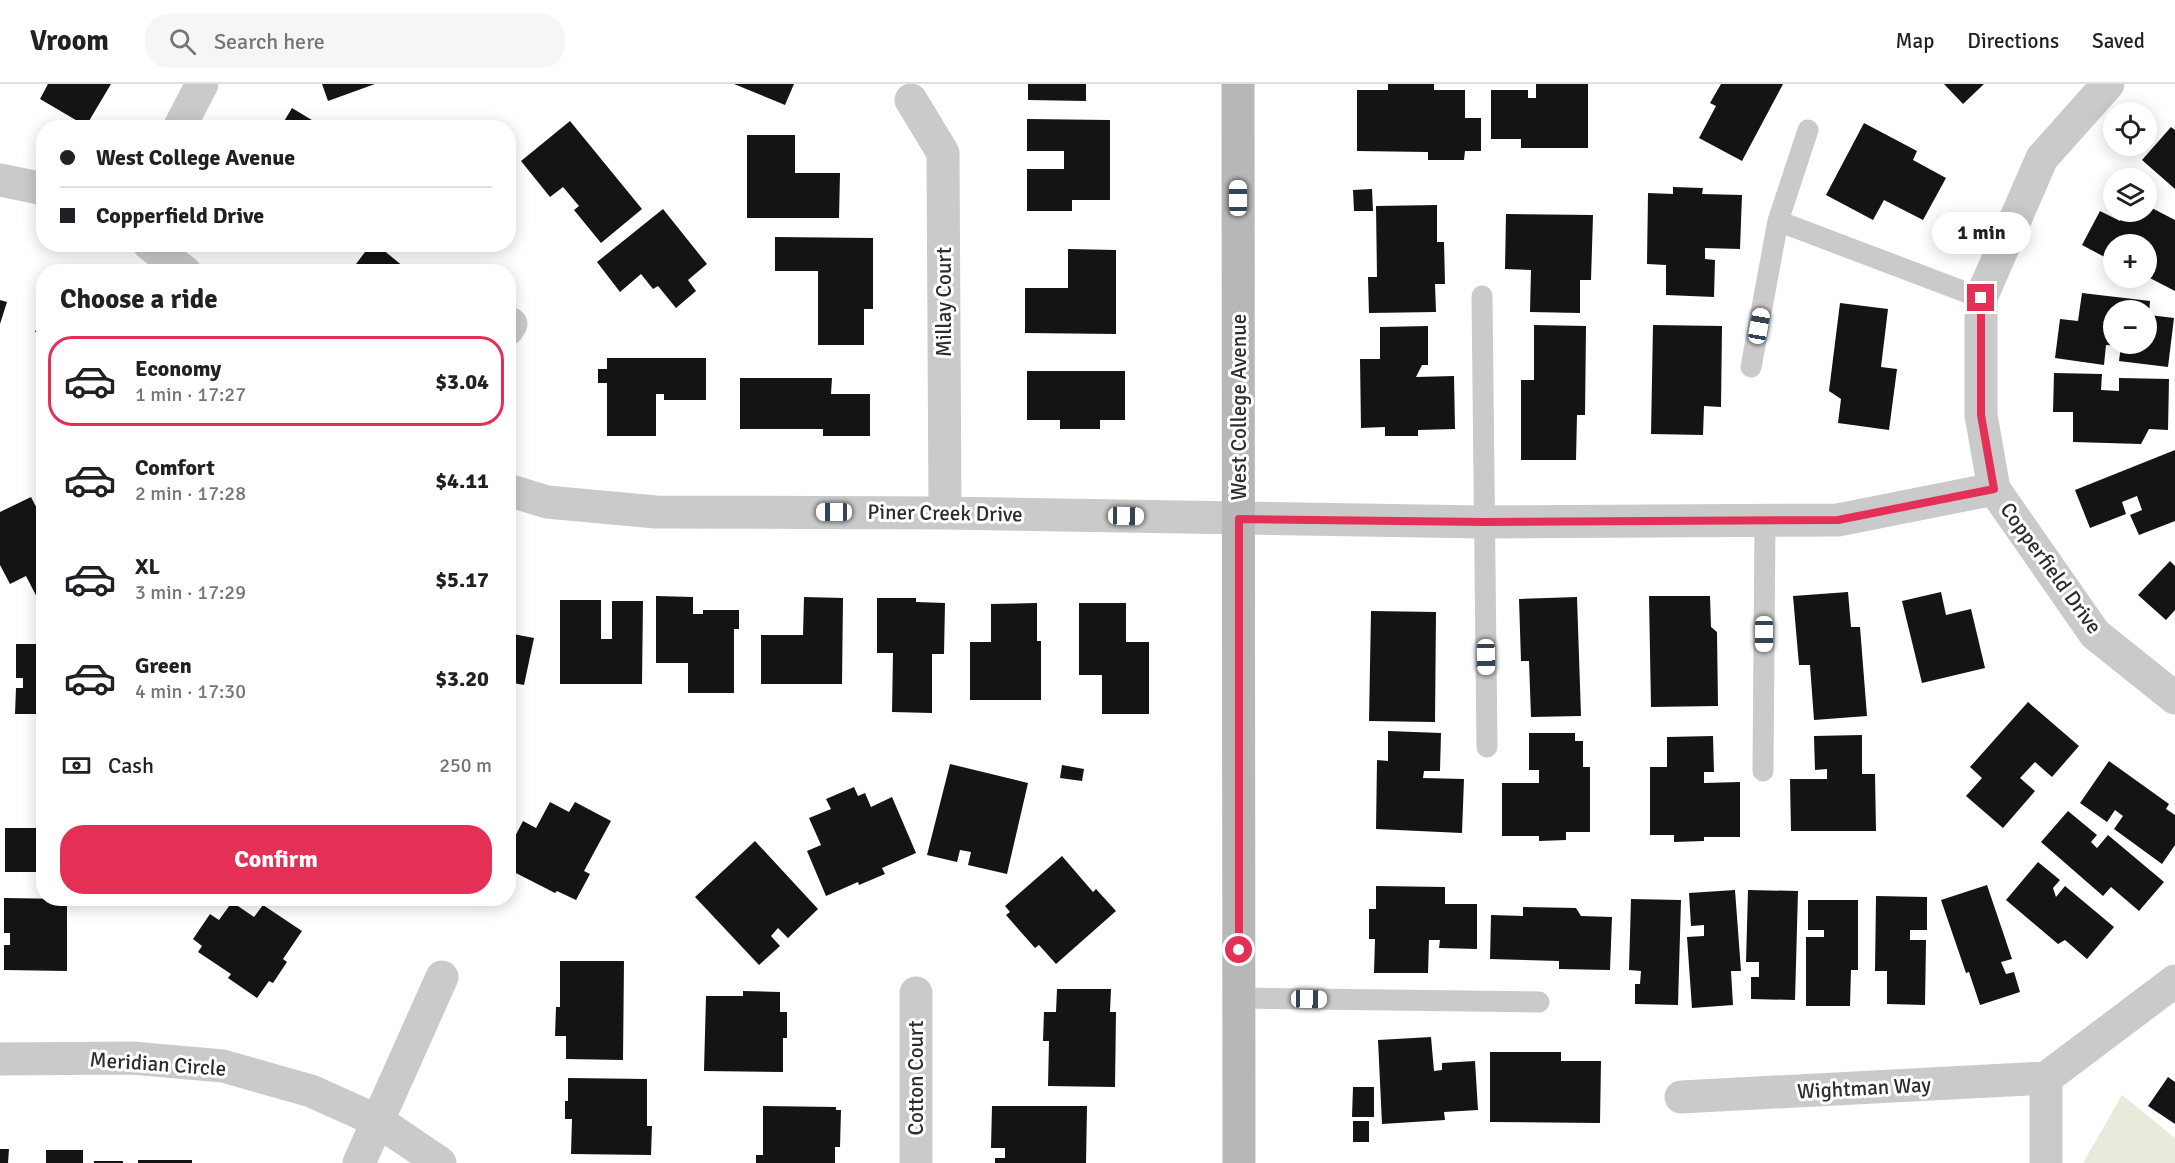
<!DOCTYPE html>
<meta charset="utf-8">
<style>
body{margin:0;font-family:Signika,sans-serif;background:#f6f6f6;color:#202124;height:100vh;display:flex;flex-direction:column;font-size:22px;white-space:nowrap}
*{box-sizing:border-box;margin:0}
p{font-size:20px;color:#757577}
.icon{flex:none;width:33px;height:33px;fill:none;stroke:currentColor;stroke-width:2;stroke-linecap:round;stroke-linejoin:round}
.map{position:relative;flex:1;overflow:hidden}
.details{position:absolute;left:36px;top:180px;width:480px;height:642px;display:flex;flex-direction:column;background:#fff;border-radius:24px;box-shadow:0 3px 15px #0003}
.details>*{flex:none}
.hud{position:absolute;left:36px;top:36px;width:480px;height:132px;border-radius:24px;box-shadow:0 3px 15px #0003;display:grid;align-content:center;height:132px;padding:0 24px;background:#fff}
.buttons{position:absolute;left:2103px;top:18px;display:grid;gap:12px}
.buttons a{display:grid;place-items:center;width:54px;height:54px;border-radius:50%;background:#fff;box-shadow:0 3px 15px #0003;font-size:30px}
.end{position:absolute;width:27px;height:27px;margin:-14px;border:8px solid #e43057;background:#fff;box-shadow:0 0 0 3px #fff}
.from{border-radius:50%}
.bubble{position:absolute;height:42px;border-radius:21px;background:#fff;box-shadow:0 3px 15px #0003;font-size:20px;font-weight:800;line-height:42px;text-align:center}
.car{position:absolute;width:18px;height:36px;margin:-18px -9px;border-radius:8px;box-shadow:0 0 4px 2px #0007;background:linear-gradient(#fff 24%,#345 0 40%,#fff 0 76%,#345 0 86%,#fff 0)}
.hud b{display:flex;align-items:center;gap:21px;height:57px;font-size:22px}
.hud b+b{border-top:2px solid #e0e0e0}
.hud i{width:15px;height:15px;background:#202124}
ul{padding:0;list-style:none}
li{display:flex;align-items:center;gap:18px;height:90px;margin:0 12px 9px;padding:0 12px;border:3px solid transparent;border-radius:24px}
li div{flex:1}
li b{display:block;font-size:22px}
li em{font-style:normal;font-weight:800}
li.current{border-color:#e43057}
li>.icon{width:54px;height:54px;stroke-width:1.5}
h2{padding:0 24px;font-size:27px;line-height:72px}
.pay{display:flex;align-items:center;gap:15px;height:66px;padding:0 24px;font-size:22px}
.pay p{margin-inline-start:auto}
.cta{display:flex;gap:12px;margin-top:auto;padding:12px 24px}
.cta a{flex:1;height:69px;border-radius:24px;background:#e43057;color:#fff;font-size:24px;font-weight:800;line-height:69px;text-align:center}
header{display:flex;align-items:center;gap:36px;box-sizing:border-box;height:84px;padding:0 30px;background:#fff;border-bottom:2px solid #e0e0e0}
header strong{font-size:28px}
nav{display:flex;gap:33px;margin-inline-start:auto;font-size:21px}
.search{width:420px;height:54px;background:#f6f6f6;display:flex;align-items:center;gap:15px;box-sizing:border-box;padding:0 21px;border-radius:24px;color:#757577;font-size:22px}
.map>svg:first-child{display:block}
.green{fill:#e6ebdb}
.building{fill:#141414;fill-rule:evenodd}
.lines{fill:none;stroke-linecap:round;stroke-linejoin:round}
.lane{stroke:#cacaca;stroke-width:21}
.street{stroke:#cacaca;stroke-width:33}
.secondary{stroke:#b7b7b7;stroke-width:33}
.route{stroke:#e43057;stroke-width:8}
.labels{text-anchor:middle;stroke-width:6;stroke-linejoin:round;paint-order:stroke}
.street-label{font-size:21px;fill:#2d2d2d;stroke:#fff}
</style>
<header>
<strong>Vroom</strong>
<div class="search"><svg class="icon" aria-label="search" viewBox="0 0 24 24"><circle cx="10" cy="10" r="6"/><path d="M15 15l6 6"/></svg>Search here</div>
<nav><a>Map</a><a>Directions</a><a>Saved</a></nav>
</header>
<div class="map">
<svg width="2175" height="1079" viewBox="0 0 2175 1079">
<rect width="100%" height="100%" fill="#fff"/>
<path class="green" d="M2122,1011L2175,1054V1079H2083Z"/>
<path class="building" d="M48,0H111L86,42L40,15Z
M322,0H375L328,17Z
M734,0H794L785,21Z
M1028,0H1086V17L1028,16Z
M1388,0H1434V6H1465V34H1481V67H1465L1464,76H1428V68L1357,67V6H1388Z
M1536,0H1588V64H1521V55H1491V6H1528V14H1536Z
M1721,0H1783L1742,77L1699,54L1716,22L1710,19Z
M1944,0H1984L1963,20Z
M292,24L325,44H280Z
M1027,35L1110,36V116H1072V127H1027V85H1064V67H1027Z
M570,37L642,125L601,159L574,126L579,122L563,103L550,113L521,77Z
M1864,39L1917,67L1913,76L1946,94L1923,136L1884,116L1873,136L1826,111Z
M2171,43L2175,46V105L2142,76Z
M747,51H795V89H840L839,134H747Z
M1673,103L1703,104L1702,110L1742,111L1740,165L1705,164V175L1715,176L1714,213L1666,211V181L1647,180L1648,109L1673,110Z
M1372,105L1373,127H1354L1353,106Z
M1437,121V158H1444L1445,200H1435L1436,228L1369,229L1368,193H1377L1376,122Z
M2146,121L2175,136V207L2146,192V186L2151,177L2146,174V160H2114V178L2082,161L2100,127L2120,137L2125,128H2146Z
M663,125L707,180L688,196L696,207L676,224L658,202L653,205L641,190L620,208L597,178Z
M1506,130L1593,131L1591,196H1580V229L1530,228L1531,186L1505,185Z
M775,153L873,154V225H864V261H818V187H775Z
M371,160H376L410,188H350Z
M1068,165L1116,166V250L1025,249V204H1068Z
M2082,209L2150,217L2149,231L2174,234L2168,283L2119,277L2121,262L2106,261L2104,281L2055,274L2060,235L2078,237ZM2114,226H2146V260H2114Z
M0,216L7,218L0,240Z
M1840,219L1888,225L1881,283L1897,285L1889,346L1838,339L1841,315L1829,307Z
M44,227V251L35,248Z
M1534,241L1586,242L1585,331H1577L1576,376H1521V296H1534Z
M1653,241L1722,242L1721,323L1704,322L1703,351L1651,350Z
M1428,242V281H1422L1416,293L1454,292L1455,345L1418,346V352H1385V343L1361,344L1360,275H1380V243Z
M607,274H706V316H664V310H656V352H607V299H598V285H607Z
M1027,287H1125V336H1100V345H1060V336H1027Z
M2054,289L2102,290L2101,306L2119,307V294L2169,295L2168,346L2149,345L2141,360L2073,358V328H2053Z
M740,294H832L831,310H870V352H823V345H740Z
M2175,366V437L2139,451L2130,431L2142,426L2137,412L2122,418L2126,430L2090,444L2075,406Z
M31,413L44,438V527L26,492L10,500L0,481V428Z
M2170,477L2175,482V526L2166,536L2138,511Z
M1848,508L1851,543H1860L1867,632L1814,636L1810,581H1799L1793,512Z
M1941,508L1946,531L1971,525L1985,584L1922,599L1902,517Z
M656,512L693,513V530H703V526H739V545H734V609H688V579H656Z
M1649,512H1710L1711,543L1717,548L1718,622L1651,623Z
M804,513L843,514L842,600H761V551H803Z
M1577,513L1581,632L1531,633L1529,577H1521L1519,515Z
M877,514H916V518L945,519L944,570H932V629L892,628L893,569H877Z
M560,516H601V555H612V517H643L642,600H560Z
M1037,519V557H1041V616H970V558H991V520Z
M1079,519H1126V558H1149V630H1102V591H1079Z
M1371,527L1436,528L1435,638L1369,637Z
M508,549L534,554L524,601L508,598Z
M16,560H44V630H15L16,604H23V594H16Z
M2028,618L2079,662L2052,693L2035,678L2020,694L2035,707L2003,744L1966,712L1982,694L1970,683Z
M1388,647L1441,649L1440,687H1424L1423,694L1464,695L1462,749L1376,745L1377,676L1388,677Z
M1529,649H1575V657H1583V683H1590V748H1566V756L1539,757V752H1502V699H1539V686H1529Z
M1862,651V690H1875L1876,747H1791L1790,695H1827V685L1815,686L1814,652Z
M1713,652L1714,688H1704V699L1740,698V753H1704V757L1674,758V751H1650V683H1667V653Z
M2109,677L2169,720L2166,725L2175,731V761L2162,780L2114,745L2123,732L2115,726L2107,738L2080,719Z
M950,680L1028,699L1007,790L968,781L971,768L960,766L957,778L927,771Z
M1062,681L1084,685L1082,697L1060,694Z
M854,703L858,712L865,709L871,723L892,713L916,769L882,784L885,790L859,801L858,798L826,812L807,767L821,761L809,734L831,725L826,715Z
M41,705H44V788H5V744H41Z
M550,718L569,728L575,718L611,737L584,787L590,790L576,816L557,807L555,809L508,785V766L523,737L536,744Z
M2068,727L2097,751L2091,758L2097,764L2108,751L2164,798L2139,827L2111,803L2103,812L2041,758Z
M755,757L818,825L788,854L778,844L771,852L780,862L759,881L695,813Z
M1062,772L1093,808L1096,805L1116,827L1056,880L1039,861L1035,864L1006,831L1010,828L1005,822Z
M2038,778L2060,796L2053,804L2056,813L2065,802L2114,843L2087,875L2065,856L2058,860L2006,816Z
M1987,801L2012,875L2001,878L2006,890L2014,888L2020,908L1980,921L1969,888L1966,889L1941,816Z
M1376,802L1445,803V820H1477V865L1439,864L1440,856H1429L1428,889H1374L1375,855H1369V825H1376Z
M1735,806L1741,887H1731L1733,921L1692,924L1687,853L1704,852V841L1691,842L1689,809Z
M1748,806L1798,807L1795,916L1751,915V893H1759V878H1746Z
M1876,812L1927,813V846H1910V856H1926L1925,921L1887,920V887H1875Z
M4,814L67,815V887L4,886V861H10V849H4Z
M1631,815L1681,816L1678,921L1635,920V900H1640L1641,887L1629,886Z
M1808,816H1858V886H1851L1850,922H1806V853H1824V846H1808Z
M232,818L254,833L263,821L302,847L283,875L287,878L273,899L269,897L257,914L228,894L231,890L198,868L202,862L193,855L210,830L219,836Z
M1523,823L1576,824L1581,832L1612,833L1610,886L1559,885V877L1490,875L1491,831L1523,832Z
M560,877H624L623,976L566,975V952H555L556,923H560Z
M1057,905H1111L1110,928H1116L1115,1003L1048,1002L1049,957H1043L1044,928H1056Z
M743,907L780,908V928H787V954H783V988L704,987L706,912H743Z
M1431,953L1434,987L1442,986V979L1475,977L1478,1026L1444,1028L1445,1036L1382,1040L1378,956Z
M1490,968H1561V977H1601L1600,1039L1490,1038Z
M2168,993L2175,998V1040L2148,1022Z
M568,994L647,995V1042H652L651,1071L571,1070L572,1035H565V1017H568Z
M1353,1003H1374V1033H1352Z
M763,1022L836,1023V1026H841L840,1063H835V1079H756V1071H763Z
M992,1022H1087L1086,1079H995V1074H1005V1064H991Z
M1353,1037H1369V1058H1353Z
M0,1065H9L8,1079H0Z
M46,1066H83V1079H46Z
M138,1076H192V1079H138Z
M94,1077H123V1079H94Z"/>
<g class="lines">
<path class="lane" d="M1778,137L1981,214
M1482,212L1487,663
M1751,283L1778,137L1808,46
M1763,687L1765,436
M1239,914L1539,918"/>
<path class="street" d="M2108,0L2042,74L1981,214V331L1994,405L2095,550L2175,614
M911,16L943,69L945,429
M179,44L202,0
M0,96L44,105
M149,160L185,188
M508,245L511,240
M508,406L547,418L656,428L945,429L1483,438L1838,436L1994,405
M0,975L132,974L223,982L311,1007L378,1037L440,1079
M1681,1013L2046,994
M359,1079L442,893
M916,1079V909
M2046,1079V994L2175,897"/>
<path class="secondary" d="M1238,0L1239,1079"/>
</g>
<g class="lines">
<path class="route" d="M1239,866V435L1484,438L1838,436L1994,405L1981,331V214"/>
</g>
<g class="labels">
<g class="street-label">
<text transform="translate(944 218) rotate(-90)" y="7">Millay Court</text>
<text transform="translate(1239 323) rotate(-90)" y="7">West College Avenue</text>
<text transform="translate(945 429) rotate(1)" y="7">Piner Creek Drive</text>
<text transform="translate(2051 484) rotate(54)" y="7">Copperfield Drive</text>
<text transform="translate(158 980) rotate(4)" y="7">Meridian Circle</text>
<text transform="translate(916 994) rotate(-90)" y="7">Cotton Court</text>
<text transform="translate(1864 1004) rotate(-3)" y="7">Wightman Way</text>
</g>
</g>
</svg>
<div class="buttons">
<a><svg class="icon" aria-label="locate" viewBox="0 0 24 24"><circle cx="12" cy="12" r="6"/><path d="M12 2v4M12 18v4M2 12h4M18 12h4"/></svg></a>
<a><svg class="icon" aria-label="layers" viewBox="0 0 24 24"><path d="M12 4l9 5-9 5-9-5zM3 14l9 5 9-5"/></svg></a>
<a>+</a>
<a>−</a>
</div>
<i class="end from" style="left:1239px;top:866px"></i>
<i class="end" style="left:1981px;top:214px"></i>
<div class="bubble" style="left:1932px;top:128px;width:99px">1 min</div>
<i class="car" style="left:1238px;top:114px;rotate:0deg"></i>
<i class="car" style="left:1759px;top:242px;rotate:10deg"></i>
<i class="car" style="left:834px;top:428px;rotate:270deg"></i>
<i class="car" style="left:1126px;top:432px;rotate:91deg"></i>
<i class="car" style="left:1764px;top:550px;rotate:180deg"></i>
<i class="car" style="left:1486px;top:573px;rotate:179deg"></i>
<i class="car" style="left:1309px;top:915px;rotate:91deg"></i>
<div class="hud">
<b><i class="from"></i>West College Avenue</b>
<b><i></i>Copperfield Drive</b>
</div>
<section class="details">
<h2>Choose a ride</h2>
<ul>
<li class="current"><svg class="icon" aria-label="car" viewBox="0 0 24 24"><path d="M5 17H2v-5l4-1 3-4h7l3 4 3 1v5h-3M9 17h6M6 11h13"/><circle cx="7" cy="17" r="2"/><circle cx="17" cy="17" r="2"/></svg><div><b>Economy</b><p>1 min · 17:27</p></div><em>$3.04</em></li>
<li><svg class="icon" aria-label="car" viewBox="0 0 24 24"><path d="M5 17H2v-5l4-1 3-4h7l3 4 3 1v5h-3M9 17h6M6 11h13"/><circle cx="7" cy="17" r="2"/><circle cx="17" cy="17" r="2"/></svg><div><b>Comfort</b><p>2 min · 17:28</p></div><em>$4.11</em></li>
<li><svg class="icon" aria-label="car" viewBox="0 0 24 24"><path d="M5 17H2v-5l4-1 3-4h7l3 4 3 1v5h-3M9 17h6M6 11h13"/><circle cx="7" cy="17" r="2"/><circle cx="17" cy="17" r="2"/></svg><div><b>XL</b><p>3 min · 17:29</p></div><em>$5.17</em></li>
<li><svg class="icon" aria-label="car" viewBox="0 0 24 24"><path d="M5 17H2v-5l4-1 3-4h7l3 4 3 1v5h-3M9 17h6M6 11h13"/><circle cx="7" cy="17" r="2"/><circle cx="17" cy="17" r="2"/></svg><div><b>Green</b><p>4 min · 17:30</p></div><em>$3.20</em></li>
</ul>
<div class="pay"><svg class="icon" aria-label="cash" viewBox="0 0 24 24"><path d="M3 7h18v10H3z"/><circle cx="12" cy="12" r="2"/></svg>Cash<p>250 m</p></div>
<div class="cta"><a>Confirm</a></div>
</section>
</div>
